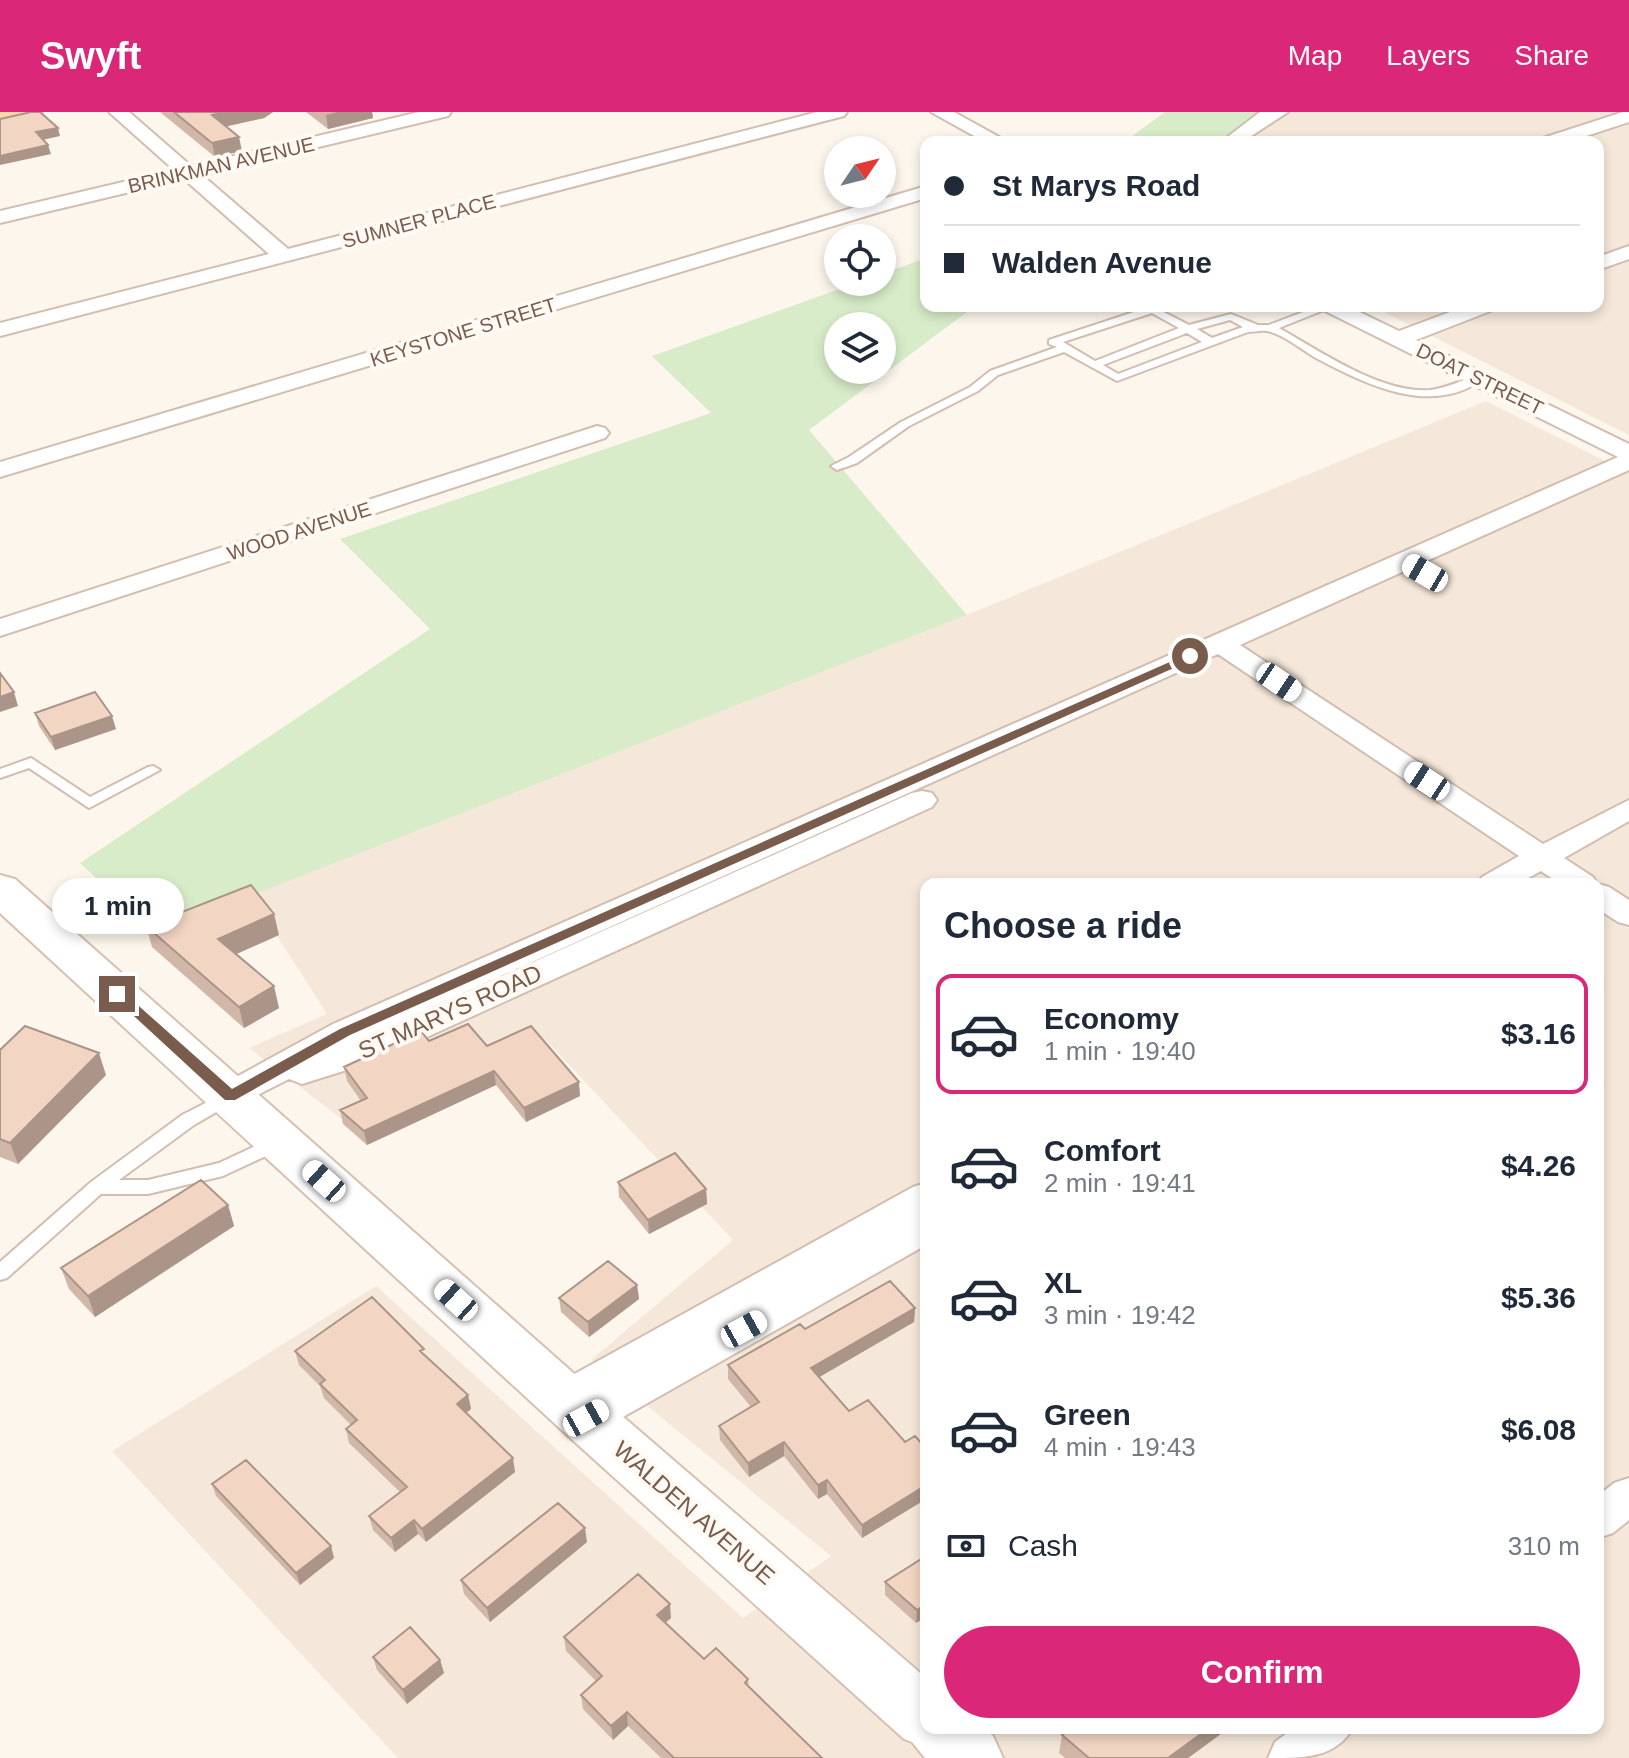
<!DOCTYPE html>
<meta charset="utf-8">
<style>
body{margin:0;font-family:Arial,sans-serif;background:#f2f2f3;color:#1f2937;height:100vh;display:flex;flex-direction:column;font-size:30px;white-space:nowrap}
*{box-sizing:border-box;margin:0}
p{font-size:26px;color:#747a83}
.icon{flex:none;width:44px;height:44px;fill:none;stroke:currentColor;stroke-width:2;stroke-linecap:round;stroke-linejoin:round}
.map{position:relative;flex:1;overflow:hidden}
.sheet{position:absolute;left:920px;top:766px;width:684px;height:856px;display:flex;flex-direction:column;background:#fff;border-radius:16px;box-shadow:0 4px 12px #0003}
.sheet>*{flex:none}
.top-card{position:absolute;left:920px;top:24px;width:684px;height:176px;border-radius:16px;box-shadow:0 4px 12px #0003;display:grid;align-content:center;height:176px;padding:0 24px;background:#fff}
.needle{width:52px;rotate:55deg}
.fabs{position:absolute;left:824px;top:24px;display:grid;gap:16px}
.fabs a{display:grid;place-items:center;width:72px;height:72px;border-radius:50%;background:#fff;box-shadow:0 4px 12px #0003;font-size:40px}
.end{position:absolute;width:36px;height:36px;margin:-18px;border:10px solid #7a5c4d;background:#fff;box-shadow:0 0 0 4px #fff}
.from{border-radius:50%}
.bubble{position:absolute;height:56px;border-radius:28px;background:#fff;box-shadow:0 4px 12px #0003;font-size:26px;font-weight:700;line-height:56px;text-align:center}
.car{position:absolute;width:24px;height:48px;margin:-24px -12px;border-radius:10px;box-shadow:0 0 6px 2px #0007;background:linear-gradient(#fff 24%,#345 0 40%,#fff 0 76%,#345 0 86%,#fff 0)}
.top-card b{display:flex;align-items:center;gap:28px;height:76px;font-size:30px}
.top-card b+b{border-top:2px solid #e0e1e3}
.top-card i{width:20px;height:20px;background:#1f2937}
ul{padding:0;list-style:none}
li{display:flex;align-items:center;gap:24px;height:120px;margin:0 16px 12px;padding:0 8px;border:4px solid transparent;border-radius:16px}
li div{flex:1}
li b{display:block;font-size:30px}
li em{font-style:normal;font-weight:700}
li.active{border-color:#db2777}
li>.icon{width:72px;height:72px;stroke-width:1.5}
h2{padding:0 24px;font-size:36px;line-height:96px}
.pay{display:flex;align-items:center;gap:20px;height:88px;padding:0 24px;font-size:30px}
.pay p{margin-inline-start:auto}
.primary-button{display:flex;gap:16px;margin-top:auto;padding:16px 24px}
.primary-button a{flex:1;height:92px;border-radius:48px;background:#db2777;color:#fff;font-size:32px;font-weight:700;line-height:92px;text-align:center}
header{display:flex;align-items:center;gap:48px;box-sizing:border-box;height:112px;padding:0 40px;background:#db2777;color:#fff}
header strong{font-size:38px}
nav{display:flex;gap:44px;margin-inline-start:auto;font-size:28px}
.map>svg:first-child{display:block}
.residential{fill:#f5e8da;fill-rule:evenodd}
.green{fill:#d8ecc9;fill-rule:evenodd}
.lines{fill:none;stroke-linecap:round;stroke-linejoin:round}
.service-casing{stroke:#d1beb0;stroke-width:4}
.minor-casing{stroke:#d1beb0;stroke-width:4}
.secondary-casing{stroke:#d6c0b0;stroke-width:4}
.primary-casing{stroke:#dad1cd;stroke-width:4}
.service{fill:#fff;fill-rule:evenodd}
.minor{fill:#fff;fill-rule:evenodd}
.secondary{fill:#fff;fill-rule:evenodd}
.primary{fill:#fbd9a5;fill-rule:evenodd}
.wall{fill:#d1b7a8}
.shaded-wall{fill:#aa9588}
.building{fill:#f3d5c3;stroke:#aa9588;stroke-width:2}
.route{fill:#7a5c4d}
.labels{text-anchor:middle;stroke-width:8;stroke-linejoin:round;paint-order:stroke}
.far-street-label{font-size:20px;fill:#7a5c4d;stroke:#fffaf3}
.street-label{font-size:24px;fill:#7a5c4d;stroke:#fffaf3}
</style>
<header>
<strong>Swyft</strong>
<nav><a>Map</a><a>Layers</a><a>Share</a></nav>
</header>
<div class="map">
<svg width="1629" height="1646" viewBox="0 0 1629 1646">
<rect width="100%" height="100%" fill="#fdf6ec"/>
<path class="residential" d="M1259,0H1629V323L1372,194H1598V30H1222Z
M1486,289L1629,361V1646H398L112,1339L376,1174L743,1506L831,1444L591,1248L733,1128L544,926L356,1018L249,936L327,902L251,783L967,503ZM926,772H1598V1616H926Z"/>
<path class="green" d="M1165,0H1259L1222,30H1124Z
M926,146V194H975L809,318L967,503L156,821L80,751L430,517L340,427L711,301L652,244L859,170H882V162ZM838,214H882V258H838Z"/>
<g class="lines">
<g class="service-casing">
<path id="service" d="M1152,194L1189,213L1231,202L1258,213H1269L1319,194H1334L1279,216C1320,239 1381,282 1430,278C1447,276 1462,268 1478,263L1484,266C1432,306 1365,272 1316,246C1302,238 1283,222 1267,219C1261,218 1254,220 1248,220L1117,269L1064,240L998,263L978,279L909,314L857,351L837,358L831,354L849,345L901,310L970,275L990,259L1057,235L1049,232V228ZM1152,201L1179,216L1095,249L1063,230ZM1230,208L1243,215L1212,226L1197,217ZM1187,221L1202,230L1118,262L1103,253Z
M31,646L90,685L148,655L153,654L160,658L89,696L29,656L0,666V657Z
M229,979L235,981L238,985L235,989L194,1013L119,1068H148L219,1051L279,1023L285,1025L288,1030L285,1035L223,1064L148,1082H101L7,1166L0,1168V1150L91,1070L182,1003Z"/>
</g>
<g class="minor-casing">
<path id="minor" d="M109,0H129L191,54L419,0H451L448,4L202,63L288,137L817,0H847L844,4L0,224V211L269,142L184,67L0,111V99L174,58Z
M931,0H954L1008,30H985Z
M1260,0H1288L1242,30H1221Z
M1623,0H1629V10L1568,30H1541L1543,26Z
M926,74V86L0,365V350Z
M1629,134V147L1598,158V145Z
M1319,194H1347L1399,219L1466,194H1497L1493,198L1416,228L1629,332V358L1240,533L1543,732L1629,688V709L1564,746L1593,765L1597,772H1598L1609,775L1629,788V813L1618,810L1598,797V772H1560L1541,759L1517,772H1477L1482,765L1519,744L1218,542L356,929L912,681L922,679L932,681L937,688L932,695L372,950L302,972L289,967L230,997L218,993L213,984L218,975L333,912L1618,345L1323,198Z
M597,314L605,316L609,321L605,326L0,524V507Z
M926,1071V1133L600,1318L586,1323L572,1318L567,1303L551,1299L545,1287L551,1275L913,1075Z
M1629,1366V1408L1613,1421L1598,1426V1384L1614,1371Z
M1294,1616H1353C1335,1646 1306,1646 1268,1646L1275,1630Z"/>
</g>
<g class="secondary-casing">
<path id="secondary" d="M0,763L15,767L606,1290L926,1566V1616H984L993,1624L1003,1646H925L912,1630L904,1627L566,1322L0,801Z"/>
</g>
<g class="primary-casing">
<path id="primary" d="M0,0H42L39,5L0,13Z"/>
</g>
<use href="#service" class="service"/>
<use href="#minor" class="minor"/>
<use href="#secondary" class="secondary"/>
<use href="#primary" class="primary"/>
</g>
<path class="wall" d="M160,0H273L264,6L226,14L242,39L215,45Z
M306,0H372L373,6L328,17Z
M35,601L116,617L55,638L39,614Z
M146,814L279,823L236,842L279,896L244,916L152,835Z
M429,929L487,934L580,984L526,1010L496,973L367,1033L343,1012L340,998L361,989L347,969L344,955Z
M0,938L106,963L18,1052L0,1045Z
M618,1070L706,1077L707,1092L649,1122L619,1085Z
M228,1093L234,1114L95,1205L69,1177L61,1156Z
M637,1173L639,1187L589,1225L561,1200L559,1186Z
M915,1196L914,1210L819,1265L849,1299L905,1330L926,1336V1387L862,1426L827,1382L818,1387L784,1344L749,1365L720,1328L719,1314L751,1295L728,1267V1253L805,1217Z
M295,1239L426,1244L468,1283L471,1297L466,1301L515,1360L426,1430L418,1422L395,1440L373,1418L369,1404L400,1380L349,1331L346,1317L351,1313L324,1286L320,1274L299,1253Z
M212,1372L331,1434L334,1446L300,1473L216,1384Z
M587,1430L490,1510L464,1482L461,1468Z
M926,1444L916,1511L885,1483V1470Z
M671,1506L665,1511L704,1547L748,1567L749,1575L822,1646H661L628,1614L613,1628L583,1597L581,1583L596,1569L566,1539L564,1525Z
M373,1545L440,1548L444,1561L407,1592L377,1558Z
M1229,1616L1188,1646H1065L1059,1641L1062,1623Z"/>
<path class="shaded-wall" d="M225,0H273L264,6L215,17L212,3Z
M337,0H372L373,6L328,17L326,3Z
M58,16L60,24L38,29L36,20Z
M239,25L242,39L215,45L212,31Z
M48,33L51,42L0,53V44Z
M14,580L18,594L0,600V585Z
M112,604L116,617L55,638L51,625Z
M274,802L279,823L223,848L218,827Z
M274,874L279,896L244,916L239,895Z
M99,941L106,963L18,1052L10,1031Z
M494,959L496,973L367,1033L364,1019Z
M579,970L580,984L526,1010L524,996Z
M706,1077L707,1092L649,1122L648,1108Z
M228,1093L234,1114L95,1205L88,1184Z
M637,1173L639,1187L589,1225L588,1210Z
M915,1196L914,1210L811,1270V1256Z
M468,1283L471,1297L459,1307L457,1292Z
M784,1330V1344L749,1365L748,1351Z
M513,1346L515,1360L426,1430L422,1417Z
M827,1368V1382L818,1387V1373Z
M926,1373V1387L862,1426V1413Z
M414,1408L418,1422L395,1440L391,1426Z
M585,1416L587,1430L490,1510L487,1496Z
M331,1434L334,1446L300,1473L296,1461Z
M670,1492L671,1506L658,1517L657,1503Z
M926,1492V1505L916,1511L917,1498Z
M440,1548L444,1561L407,1592L403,1578Z
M627,1600L628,1614L613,1628L611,1614Z
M1209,1616H1229L1188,1646H1168Z"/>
<path class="building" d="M31,0H40L58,16L36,20L48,33L0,44V7Z
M174,0H225L212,3L239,25L212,31Z
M0,561L14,580L0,585Z
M95,580L112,604L51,625L35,601Z
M251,773L274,802L218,827L274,874L239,895L146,814Z
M468,912L487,934L531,914L579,970L524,996L494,959L364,1019L340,998L367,986L344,955L421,919L429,929Z
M25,914L99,941L10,1031L0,1027V938Z
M675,1041L706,1077L648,1108L618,1070Z
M201,1068L228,1093L88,1184L61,1156Z
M608,1149L637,1173L588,1210L559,1186Z
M890,1169L915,1196L811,1256L849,1299L868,1288L905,1330L915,1324L926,1336V1373L862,1413L827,1368L818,1373L784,1330L748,1351L719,1314L759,1290L728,1253L800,1212L805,1217Z
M372,1185L424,1237L420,1239L468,1283L457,1292L513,1346L422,1417L414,1408L391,1426L369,1404L407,1375L346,1317L357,1308L320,1272L325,1268L295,1239Z
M246,1348L331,1434L296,1461L212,1372Z
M558,1391L585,1416L487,1496L461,1468Z
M926,1444V1492L917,1498L885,1470Z
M638,1462L670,1492L657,1503L704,1547L716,1536L748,1567L745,1571L822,1646H674L627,1600L611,1614L581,1583L602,1564L564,1525Z
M410,1515L440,1548L403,1578L373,1545Z
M1072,1616H1209L1168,1646H1089L1062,1623Z"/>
<path class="route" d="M1190,541L1196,544L1194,547L350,923L235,988H225L110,882L112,879H122L232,977L340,917Z"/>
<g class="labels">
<g class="far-street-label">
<text transform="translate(221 53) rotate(-13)" y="7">BRINKMAN AVENUE</text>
<text transform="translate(419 109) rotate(-15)" y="7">SUMNER PLACE</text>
<text transform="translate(463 220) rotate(-17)" y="7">KEYSTONE STREET</text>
<text transform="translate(1480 267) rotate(26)" y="7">DOAT STREET</text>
<text transform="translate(299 419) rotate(-18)" y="7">WOOD AVENUE</text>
</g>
<g class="street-label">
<text transform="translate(450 900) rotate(-24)" y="8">ST MARYS ROAD</text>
<text transform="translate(694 1401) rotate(41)" y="8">WALDEN AVENUE</text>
</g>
</g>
</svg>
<div class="fabs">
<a><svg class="needle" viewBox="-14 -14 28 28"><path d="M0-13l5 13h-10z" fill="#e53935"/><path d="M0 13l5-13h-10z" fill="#747a83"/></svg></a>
<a><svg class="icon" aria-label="locate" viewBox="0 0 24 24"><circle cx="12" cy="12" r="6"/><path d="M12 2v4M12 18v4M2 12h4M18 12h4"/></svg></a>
<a><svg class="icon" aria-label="layers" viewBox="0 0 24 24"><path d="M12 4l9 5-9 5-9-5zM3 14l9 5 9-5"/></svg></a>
</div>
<i class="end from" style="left:1190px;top:544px"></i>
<i class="end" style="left:117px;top:882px"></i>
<div class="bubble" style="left:52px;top:766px;width:132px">1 min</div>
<i class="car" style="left:1425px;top:461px;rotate:300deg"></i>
<i class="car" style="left:1279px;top:570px;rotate:124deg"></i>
<i class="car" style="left:1427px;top:669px;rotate:303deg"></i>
<i class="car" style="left:324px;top:1069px;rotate:312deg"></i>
<i class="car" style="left:456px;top:1188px;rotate:312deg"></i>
<i class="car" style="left:744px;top:1217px;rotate:61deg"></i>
<i class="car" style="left:586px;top:1306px;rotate:61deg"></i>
<div class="top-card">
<b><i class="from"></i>St Marys Road</b>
<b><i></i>Walden Avenue</b>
</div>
<section class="sheet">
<h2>Choose a ride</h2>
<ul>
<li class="active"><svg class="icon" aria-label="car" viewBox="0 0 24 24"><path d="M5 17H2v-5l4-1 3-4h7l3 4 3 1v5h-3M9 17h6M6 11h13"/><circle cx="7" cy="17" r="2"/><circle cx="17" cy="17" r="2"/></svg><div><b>Economy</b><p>1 min · 19:40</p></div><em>$3.16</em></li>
<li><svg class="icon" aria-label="car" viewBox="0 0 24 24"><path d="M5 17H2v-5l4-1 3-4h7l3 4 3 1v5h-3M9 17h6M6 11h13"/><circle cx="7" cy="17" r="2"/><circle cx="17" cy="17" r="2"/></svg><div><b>Comfort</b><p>2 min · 19:41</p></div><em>$4.26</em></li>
<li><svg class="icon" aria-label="car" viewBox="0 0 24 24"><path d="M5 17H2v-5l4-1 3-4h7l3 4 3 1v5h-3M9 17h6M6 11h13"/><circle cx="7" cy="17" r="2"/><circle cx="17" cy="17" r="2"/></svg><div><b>XL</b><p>3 min · 19:42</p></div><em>$5.36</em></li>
<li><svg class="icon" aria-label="car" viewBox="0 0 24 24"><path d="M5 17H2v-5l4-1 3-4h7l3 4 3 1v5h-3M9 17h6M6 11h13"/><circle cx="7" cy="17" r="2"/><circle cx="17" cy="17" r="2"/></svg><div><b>Green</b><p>4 min · 19:43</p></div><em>$6.08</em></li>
</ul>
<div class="pay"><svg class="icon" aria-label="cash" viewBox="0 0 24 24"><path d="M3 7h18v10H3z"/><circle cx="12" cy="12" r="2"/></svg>Cash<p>310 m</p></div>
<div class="primary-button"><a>Confirm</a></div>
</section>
</div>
